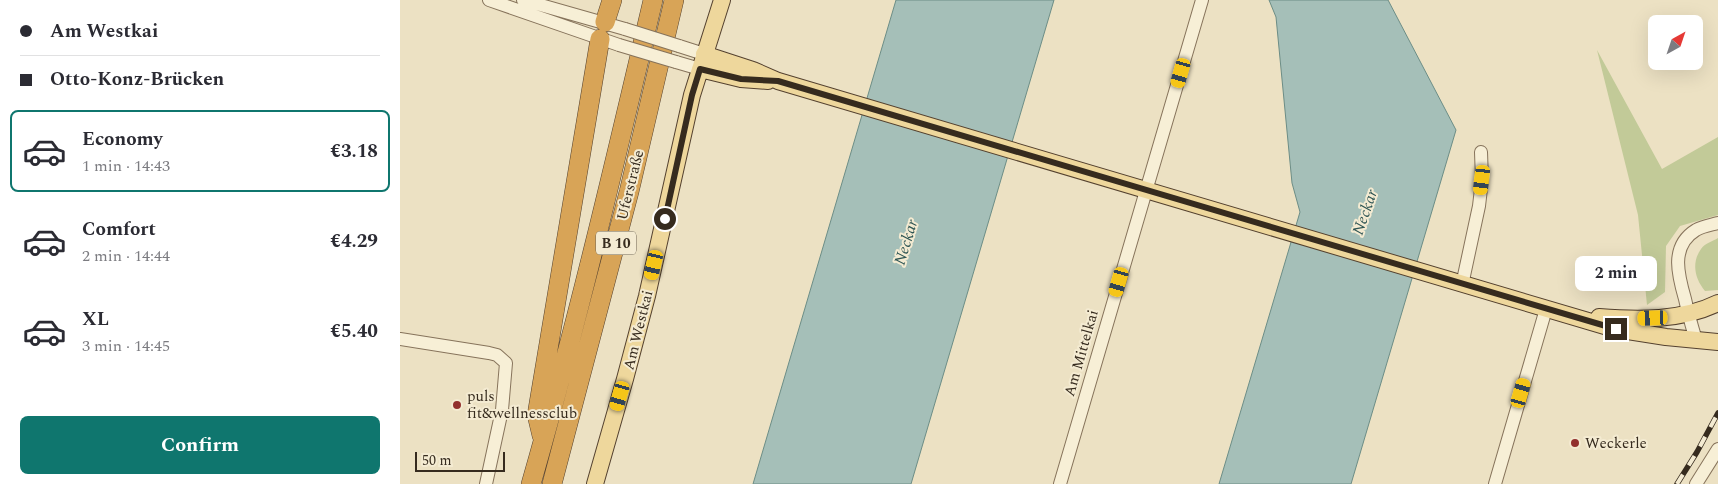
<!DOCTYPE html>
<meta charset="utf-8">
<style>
body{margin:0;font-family:Spectral,serif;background:#f7f7f7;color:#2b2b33;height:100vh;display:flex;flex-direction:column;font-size:19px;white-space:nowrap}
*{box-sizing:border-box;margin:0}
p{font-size:16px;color:#7c7c81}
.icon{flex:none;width:28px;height:28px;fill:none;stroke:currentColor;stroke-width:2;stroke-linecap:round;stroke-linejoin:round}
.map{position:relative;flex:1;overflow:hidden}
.sheet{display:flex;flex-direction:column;background:#fff;width:400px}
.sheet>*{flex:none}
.guide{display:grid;align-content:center;height:110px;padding:0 20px;background:#fff}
.needle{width:32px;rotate:40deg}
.controls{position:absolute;left:1248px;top:15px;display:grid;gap:10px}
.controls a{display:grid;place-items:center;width:55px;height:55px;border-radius:8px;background:#fff;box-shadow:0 5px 20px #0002;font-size:25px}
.scale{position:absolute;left:15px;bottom:12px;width:90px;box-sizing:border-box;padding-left:5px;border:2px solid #362b1e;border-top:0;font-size:14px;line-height:18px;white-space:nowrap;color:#362b1e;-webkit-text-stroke:4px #f4ebd2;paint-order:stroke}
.end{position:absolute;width:22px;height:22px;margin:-11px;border:6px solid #362b1e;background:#fff;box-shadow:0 0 0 2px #fff}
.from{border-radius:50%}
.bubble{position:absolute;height:35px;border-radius:8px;background:#fff;box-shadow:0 5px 20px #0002;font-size:16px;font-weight:700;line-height:35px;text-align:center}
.car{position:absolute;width:15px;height:30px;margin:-15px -8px;border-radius:6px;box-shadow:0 0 4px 1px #0007;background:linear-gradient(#f5c518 24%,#345 0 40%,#f5c518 0 76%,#345 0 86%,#f5c518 0)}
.guide b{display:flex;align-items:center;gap:18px;height:48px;font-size:19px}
.guide b+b{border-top:1px solid #e1e1e2}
.guide i{width:12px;height:12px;background:#2b2b33}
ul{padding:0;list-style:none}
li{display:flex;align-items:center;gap:15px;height:82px;margin:0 10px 8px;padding:0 10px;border:2px solid transparent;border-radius:8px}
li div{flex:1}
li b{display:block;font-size:19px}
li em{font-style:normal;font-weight:700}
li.current{border-color:#0f766e}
li>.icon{width:45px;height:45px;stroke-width:1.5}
.primary-button{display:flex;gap:10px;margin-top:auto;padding:10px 20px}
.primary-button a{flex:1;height:58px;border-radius:8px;background:#0f766e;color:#fff;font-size:20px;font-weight:700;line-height:58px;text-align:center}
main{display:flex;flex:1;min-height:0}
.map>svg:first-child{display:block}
.green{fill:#c2ca98}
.water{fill:#a5bfb8;stroke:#6c8d86}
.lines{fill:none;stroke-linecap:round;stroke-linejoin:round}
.minor-casing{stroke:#86735b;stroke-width:14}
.major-casing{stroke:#54412f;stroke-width:18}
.highway-casing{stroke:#54412f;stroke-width:20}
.minor{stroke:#f7efd6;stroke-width:12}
.major{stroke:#eed79c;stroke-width:16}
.highway{stroke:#d8a457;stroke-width:19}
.rail-casing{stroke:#362b1e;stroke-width:5.5}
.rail{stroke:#f4ebd2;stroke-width:4;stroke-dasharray:11;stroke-linecap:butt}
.minor-bridge-casing{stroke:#86735b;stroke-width:14;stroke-linecap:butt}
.minor-bridge{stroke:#f7efd6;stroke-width:12}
.route{stroke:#362b1e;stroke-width:6}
.poi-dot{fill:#92302d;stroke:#f4ebd2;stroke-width:2}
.labels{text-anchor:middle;stroke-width:4;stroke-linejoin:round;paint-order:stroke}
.shield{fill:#f4ebd2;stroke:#6f6554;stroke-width:1}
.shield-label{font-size:14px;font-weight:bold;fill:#362b1e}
.street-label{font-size:15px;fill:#362b1e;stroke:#f4ebd2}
.poi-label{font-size:15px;fill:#362b1e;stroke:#f4ebd2;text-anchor:start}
.water-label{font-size:16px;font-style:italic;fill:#2e5554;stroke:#f4ebd2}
</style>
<main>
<section class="sheet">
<div class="guide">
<b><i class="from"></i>Am Westkai</b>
<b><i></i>Otto-Konz-Brücken</b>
</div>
<ul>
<li class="current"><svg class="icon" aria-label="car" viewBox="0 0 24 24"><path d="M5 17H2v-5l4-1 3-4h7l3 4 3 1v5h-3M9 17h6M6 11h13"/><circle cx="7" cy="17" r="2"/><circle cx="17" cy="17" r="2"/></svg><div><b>Economy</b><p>1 min · 14:43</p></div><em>€3.18</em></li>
<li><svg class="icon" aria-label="car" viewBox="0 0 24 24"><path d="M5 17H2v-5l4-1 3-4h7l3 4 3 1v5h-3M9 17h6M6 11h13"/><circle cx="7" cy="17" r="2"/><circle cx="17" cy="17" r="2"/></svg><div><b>Comfort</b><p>2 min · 14:44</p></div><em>€4.29</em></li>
<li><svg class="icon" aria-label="car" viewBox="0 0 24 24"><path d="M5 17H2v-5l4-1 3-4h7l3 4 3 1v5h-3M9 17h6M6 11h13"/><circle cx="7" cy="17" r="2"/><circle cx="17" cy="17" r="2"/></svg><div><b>XL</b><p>3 min · 14:45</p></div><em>€5.40</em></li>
</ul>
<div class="primary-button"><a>Confirm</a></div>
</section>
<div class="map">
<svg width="1318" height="484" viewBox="0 0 1318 484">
<rect width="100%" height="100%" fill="#ece1c3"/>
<path class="green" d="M1197,50L1262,169L1318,137V215L1280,226L1266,246L1265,292L1247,305L1238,215Z
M1318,238V290L1305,291C1295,279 1291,263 1301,249C1304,244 1313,241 1318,238Z"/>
<path class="water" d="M496,0H654L511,484H353Z
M869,0H988L1056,130L951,484H819L900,212L892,183L876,17Z"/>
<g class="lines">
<g class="minor-casing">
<path id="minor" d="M89,0L219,45
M123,0L225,29
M279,46L304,54
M276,62L300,69
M1062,285L1079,206L1082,180L1081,152
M0,339L89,353L97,355L106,363L102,410L86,484
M1296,340C1292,327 1288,313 1285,299C1278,275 1270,246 1296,230C1303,226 1311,225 1318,223
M660,484L802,0
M1095,484L1146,309
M1296,484L1318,449"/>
</g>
<g class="major-casing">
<path id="major" d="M304,54L353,70L378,81L1215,329L1266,337L1318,342
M300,69L341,79L368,81
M1199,317C1238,320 1282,321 1318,303
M195,484L225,379L247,296L292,95L322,0"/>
</g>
<g class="highway-casing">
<path id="highway" d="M205,22L212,0
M142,436L137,415L200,39
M131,484C177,324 215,162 253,0
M152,484L229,192L274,0"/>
</g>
<use href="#minor" class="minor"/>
<use href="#major" class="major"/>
<use href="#highway" class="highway"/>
<g class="rail-casing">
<path id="rail" d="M1277,484L1297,452L1318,413"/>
</g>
<use href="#rail" class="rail"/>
<g class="minor-bridge-casing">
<path id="minor-bridge" d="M225,29L279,46
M219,45L276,62"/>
</g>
<use href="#minor-bridge" class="minor-bridge"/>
</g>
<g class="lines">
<path class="route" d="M265,219L292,95L300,69L341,79L378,81L1216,329"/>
</g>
<g class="poi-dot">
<circle cx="57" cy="405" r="5"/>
<circle cx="1175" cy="443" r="5"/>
</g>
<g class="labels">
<rect class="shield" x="196" y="231.5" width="40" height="23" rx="4"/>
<g class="shield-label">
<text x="216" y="248">B 10</text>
</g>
<g class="street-label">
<text transform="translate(230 185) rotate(-76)" y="5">Uferstraße</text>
<text transform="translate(238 330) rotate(-76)" y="5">Am Westkai</text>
<text transform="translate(681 353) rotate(-74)" y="5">Am Mittelkai</text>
</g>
<g class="poi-label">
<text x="67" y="401">puls<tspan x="67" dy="17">fit&amp;wellnessclub</tspan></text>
<text x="1185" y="448">Weckerle</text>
</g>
<g class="water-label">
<text transform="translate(964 212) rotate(-71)" y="6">Neckar</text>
<text transform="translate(505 242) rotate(-73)" y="6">Neckar</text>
</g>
</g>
</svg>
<div class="controls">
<a><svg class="needle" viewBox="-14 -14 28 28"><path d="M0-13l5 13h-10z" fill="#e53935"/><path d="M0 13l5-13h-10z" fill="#7c7c81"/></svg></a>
</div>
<div class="scale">50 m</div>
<i class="end from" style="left:265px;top:219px"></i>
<i class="end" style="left:1216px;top:329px"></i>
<div class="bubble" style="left:1175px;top:256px;width:82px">2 min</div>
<i class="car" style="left:781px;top:73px;rotate:196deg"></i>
<i class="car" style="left:1082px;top:180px;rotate:187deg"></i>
<i class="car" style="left:254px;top:265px;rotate:193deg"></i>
<i class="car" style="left:719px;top:282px;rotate:196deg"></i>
<i class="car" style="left:1253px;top:318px;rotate:268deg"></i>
<i class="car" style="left:1121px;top:393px;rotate:16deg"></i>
<i class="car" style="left:220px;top:396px;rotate:196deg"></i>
</div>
</main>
